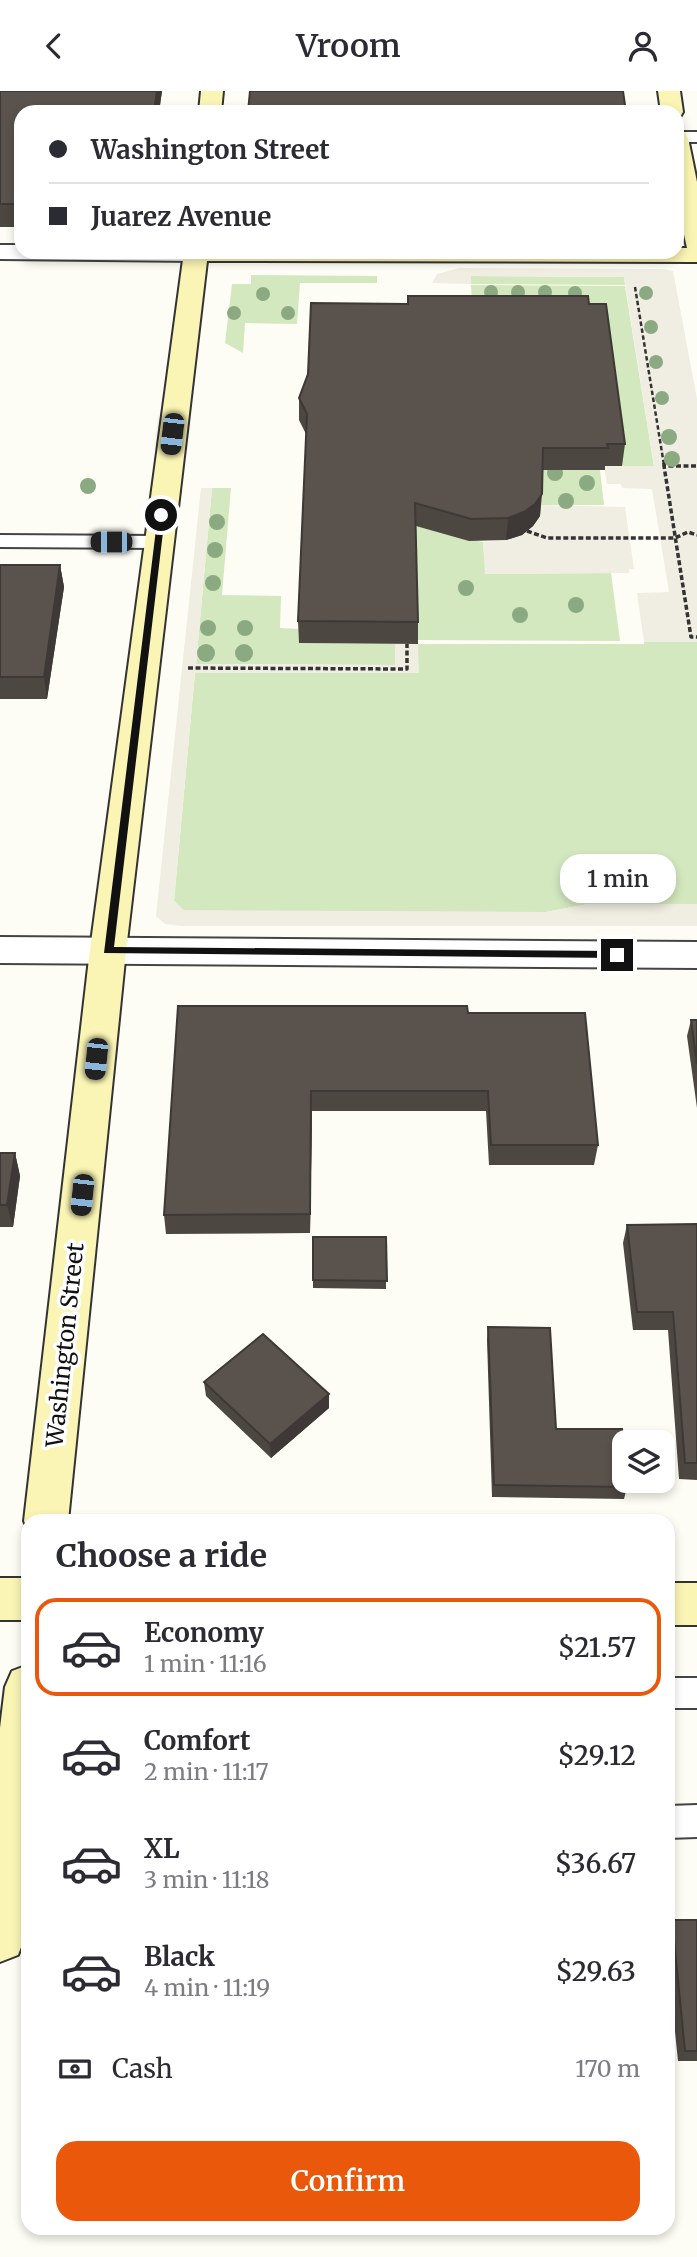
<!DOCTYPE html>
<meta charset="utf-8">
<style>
body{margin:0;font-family:Merriweather,serif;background:#f2f2f3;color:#2b2b33;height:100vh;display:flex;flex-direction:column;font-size:26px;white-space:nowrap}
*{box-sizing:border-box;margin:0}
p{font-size:23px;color:#7c7c81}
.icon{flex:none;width:38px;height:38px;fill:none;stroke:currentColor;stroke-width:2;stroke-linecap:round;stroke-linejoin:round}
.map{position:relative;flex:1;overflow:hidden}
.drawer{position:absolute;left:21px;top:1423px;width:654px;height:721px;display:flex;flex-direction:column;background:#fff;border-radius:21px;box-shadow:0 4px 10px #0003}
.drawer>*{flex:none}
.top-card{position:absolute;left:14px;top:14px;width:670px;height:154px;border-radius:21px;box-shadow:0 4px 10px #0003;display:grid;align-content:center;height:154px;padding:0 35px;background:#fff}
.fabs{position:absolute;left:612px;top:1339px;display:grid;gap:14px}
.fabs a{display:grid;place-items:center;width:63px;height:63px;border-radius:14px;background:#fff;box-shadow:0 4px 10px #0003;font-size:35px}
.end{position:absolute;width:32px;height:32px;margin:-16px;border:9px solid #111;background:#fff;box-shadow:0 0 0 4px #fff}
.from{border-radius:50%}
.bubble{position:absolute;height:49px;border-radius:21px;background:#fff;box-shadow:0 4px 10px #0003;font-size:23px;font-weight:600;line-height:49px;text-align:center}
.car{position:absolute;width:21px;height:42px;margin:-21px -10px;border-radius:9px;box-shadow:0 0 5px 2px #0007;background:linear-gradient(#222 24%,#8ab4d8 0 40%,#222 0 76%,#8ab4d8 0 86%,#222 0)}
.top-card b{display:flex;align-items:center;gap:24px;height:66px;font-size:26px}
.top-card b+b{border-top:2px solid #e1e1e2}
.top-card i{width:18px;height:18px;background:#2b2b33}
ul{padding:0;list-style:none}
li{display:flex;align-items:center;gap:21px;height:98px;margin:0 14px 10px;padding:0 21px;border:4px solid transparent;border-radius:21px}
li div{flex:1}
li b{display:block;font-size:26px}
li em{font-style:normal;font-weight:600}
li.active{border-color:#ea580c}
li>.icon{width:63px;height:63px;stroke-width:1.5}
h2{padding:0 35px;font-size:32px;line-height:84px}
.pay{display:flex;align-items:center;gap:18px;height:77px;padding:0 35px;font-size:26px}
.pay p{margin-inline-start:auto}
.cta{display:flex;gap:14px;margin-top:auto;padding:14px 35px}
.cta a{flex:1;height:80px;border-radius:21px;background:#ea580c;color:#fff;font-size:28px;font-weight:600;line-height:80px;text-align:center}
header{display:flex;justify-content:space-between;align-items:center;height:91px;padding:0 35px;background:#fff;font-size:32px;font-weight:600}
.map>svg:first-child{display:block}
.green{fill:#d3e8bf}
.plaza{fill:#f0ede2}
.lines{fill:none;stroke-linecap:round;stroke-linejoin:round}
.lane-casing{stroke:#444;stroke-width:4}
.street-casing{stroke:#444;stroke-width:4}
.secondary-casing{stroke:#333;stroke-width:4}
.path-far1{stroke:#333;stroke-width:2.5;stroke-dasharray:4.5 2.5;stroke-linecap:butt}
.path{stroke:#333;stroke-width:3.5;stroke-dasharray:5 2.5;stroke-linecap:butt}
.lane{fill:#fff;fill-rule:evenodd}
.street{fill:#fff;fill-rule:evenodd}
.secondary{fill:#faf5b4;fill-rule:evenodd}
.tree{fill:#8caa82}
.wall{fill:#4d4742}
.shaded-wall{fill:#3e3936}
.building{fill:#59524d;stroke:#3e3936;stroke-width:2}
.route{fill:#111}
.labels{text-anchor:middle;stroke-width:7;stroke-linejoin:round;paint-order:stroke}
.street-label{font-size:23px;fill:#111;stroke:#fff}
</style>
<header><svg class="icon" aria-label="back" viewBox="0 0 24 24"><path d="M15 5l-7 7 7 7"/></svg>Vroom<svg class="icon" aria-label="person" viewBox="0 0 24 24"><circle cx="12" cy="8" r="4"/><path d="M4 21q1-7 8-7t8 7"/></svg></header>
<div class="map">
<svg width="697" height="2166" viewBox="0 0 697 2166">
<rect width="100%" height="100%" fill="#fefdf5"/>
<path class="green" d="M251,184L377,185V192H300L297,233L245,232L243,262L225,252L232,193H251Z
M471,185L624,186L625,194L471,193Z
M471,194L625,195L654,376L622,375L603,235L473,227Z
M488,379H600L604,414H540Z
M212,397H231L222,504L281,505L280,537L299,538V552L395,553L396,574L196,573Z
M414,416L453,445L483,451L486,483L611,482L620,550L418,549Z
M644,551H697V813H588L546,821L184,820L174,810L195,581L418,582V553H644Z"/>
<path class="plaza" d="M459,177L663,178L673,180L697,308V551H644L637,502L669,501L652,398L622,397L621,393H607L604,375H654L624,186L471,185V193L432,192L437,183Z
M201,397H212L196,573L395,574V553H418L419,582H195L174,810L184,819L546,821L588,813H697V835H181L165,833L156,825Z
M540,414L625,416L634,478H629V482L485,483L483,451L506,449L527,440L540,425Z"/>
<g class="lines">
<g class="lane-casing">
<path id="lane" d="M677,41H697V51H677Z
M0,444L158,445L165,447L168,451L165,455L158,457L0,456Z
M668,1587H697V1617H668Z
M697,1714V1746L668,1747V1715Z"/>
</g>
<g class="street-casing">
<path id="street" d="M0,154H21V161L208,163L205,168L196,170L0,168Z
M0,846L697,851V877L0,872Z"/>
</g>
<g class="secondary-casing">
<path id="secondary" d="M201,0H223L221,21H199Z
M658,0H680L683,21L680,26H677V21H661Z
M677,40L685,42L688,47L697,91V171L207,170L126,859L68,1430H28V1439L24,1430L90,859L184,161H677V157H687L677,112Z
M0,1487H28V1529H0Z
M668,1492H697V1534H668Z
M28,1574V1817L25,1846L18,1864L0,1871V1637L5,1596L12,1580Z"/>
</g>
<path class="path-far1" d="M635,196L664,374"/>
<path class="path" d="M664,372V375
M696,375H664L691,546H697
M527,440L547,447H675L688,441L697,444
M188,577L407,578V553"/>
<use href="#lane" class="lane"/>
<use href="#street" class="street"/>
<use href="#secondary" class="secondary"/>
</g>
<g class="tree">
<circle cx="491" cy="201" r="7"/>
<circle cx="518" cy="201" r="7"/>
<circle cx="545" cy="201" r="7"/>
<circle cx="575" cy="202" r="7"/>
<circle cx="646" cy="202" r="7"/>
<circle cx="263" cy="203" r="7"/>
<circle cx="234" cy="222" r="7"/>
<circle cx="288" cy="222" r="7"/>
<circle cx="651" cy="236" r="7"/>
<circle cx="656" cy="271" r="7"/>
<circle cx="662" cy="307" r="7"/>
<circle cx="669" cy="346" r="8"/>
<circle cx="672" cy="368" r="8"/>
<circle cx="555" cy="382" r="8"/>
<circle cx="587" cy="392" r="8"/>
<circle cx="88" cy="395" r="8"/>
<circle cx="566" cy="410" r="8"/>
<circle cx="217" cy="431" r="8"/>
<circle cx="215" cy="459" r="8"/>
<circle cx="213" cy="492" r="8"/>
<circle cx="466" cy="497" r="8"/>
<circle cx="576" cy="514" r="8"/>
<circle cx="520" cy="524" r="8"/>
<circle cx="208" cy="537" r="8"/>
<circle cx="245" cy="537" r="8"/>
<circle cx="206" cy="562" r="9"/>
<circle cx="244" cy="562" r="9"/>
</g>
<path class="wall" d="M0,0H162L159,21H21V136H0Z
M589,213L625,353L622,375H605V379H542L540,425L533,435L522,444L506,449L469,450L416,435L418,531V553L299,552L298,530L306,343L299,329V307Z
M0,474H60L64,496L47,608H0Z
M178,915L468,922L598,1054L594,1074H489L486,1020H312L310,1142L166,1143L164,1124Z
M691,929H697V1017L687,945Z
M0,1062H15L20,1085L13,1136H0Z
M697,1133V1389L679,1388L668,1239H633L623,1152L627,1134Z
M313,1146H386V1198L313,1197Z
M488,1236L556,1338L627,1396L624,1408L492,1406L487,1249Z
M204,1291L329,1317L271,1367L206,1305Z
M672,1829H697V1970H678L668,1872V1835Z"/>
<path class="shaded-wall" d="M157,0H162L159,21H154Z
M542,403L540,425L533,435L522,444L506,449L508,427Z
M60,474L64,496L47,608L44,586Z
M311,1000L312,1020L310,1142V1123Z
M15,1062L20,1085L13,1136L7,1114Z
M329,1303V1317L271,1367L270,1353Z"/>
<path class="building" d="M0,0H157L154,21H21V113H0Z
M250,0H623L626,21H248Z
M408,205H588L589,213H606L625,353H607L608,357H543L542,403L535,413L524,421L508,427L471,428L415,412L418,531L298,530L307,323L299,307L308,283L311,212L408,213Z
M0,474H60L44,586H0Z
M178,915H467L468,922H585L598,1054H491L488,1000H311L310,1123L164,1124Z
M691,929H697V973Z
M0,1062H15L7,1114H0Z
M697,1133V1372H685L673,1221H637L627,1134Z
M313,1146H386L387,1190L313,1189Z
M488,1236L550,1237L556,1338H622L625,1370V1390H627V1396L494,1394Z
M263,1243L329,1303L270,1353L204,1291Z
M672,1829H697V1960H685Z"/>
<path class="route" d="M158,422L165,424L114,856L617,860L622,864L620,867L104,862Z"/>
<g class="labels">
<g class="street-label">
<text transform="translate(65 1254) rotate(-84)" y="8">Washington Street</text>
</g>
</g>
</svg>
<div class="fabs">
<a><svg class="icon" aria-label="layers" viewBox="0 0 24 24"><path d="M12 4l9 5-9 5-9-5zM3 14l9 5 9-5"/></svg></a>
</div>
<i class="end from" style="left:161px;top:424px"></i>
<i class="end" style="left:617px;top:864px"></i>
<div class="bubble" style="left:560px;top:763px;width:116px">1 min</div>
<i class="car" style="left:172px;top:343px;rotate:187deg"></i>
<i class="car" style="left:111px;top:451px;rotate:270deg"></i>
<i class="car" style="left:96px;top:968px;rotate:186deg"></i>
<i class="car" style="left:82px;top:1104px;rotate:186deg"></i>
<div class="top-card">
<b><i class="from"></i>Washington Street</b>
<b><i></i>Juarez Avenue</b>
</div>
<section class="drawer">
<h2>Choose a ride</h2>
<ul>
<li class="active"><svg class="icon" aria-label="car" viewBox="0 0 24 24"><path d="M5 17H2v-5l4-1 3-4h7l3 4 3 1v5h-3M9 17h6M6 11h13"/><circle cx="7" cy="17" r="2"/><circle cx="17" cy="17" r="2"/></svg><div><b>Economy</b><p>1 min · 11:16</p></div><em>$21.57</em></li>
<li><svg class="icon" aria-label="car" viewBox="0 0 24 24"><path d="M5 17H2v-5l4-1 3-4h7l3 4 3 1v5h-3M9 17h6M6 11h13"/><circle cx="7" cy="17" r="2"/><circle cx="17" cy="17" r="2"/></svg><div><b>Comfort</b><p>2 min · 11:17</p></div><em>$29.12</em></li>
<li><svg class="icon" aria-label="car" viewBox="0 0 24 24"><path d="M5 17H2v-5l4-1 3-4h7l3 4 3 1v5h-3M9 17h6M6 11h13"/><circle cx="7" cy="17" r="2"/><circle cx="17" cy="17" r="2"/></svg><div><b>XL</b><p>3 min · 11:18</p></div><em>$36.67</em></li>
<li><svg class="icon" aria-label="car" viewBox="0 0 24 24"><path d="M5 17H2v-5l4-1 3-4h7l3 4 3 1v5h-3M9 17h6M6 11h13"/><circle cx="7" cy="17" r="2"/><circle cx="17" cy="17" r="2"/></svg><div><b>Black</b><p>4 min · 11:19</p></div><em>$29.63</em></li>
</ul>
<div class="pay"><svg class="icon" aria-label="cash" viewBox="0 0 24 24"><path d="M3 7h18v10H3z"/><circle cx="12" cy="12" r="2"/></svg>Cash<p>170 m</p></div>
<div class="cta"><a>Confirm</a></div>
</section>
</div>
